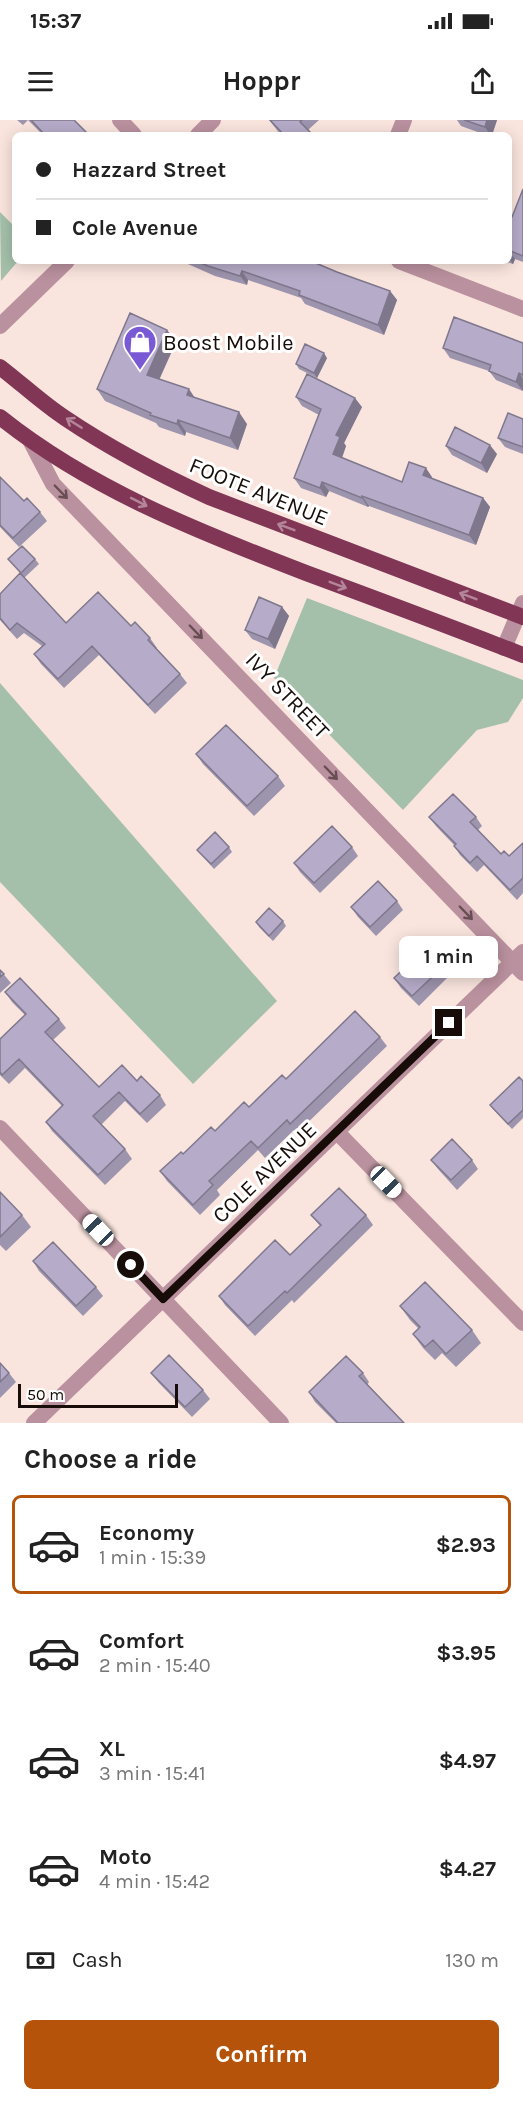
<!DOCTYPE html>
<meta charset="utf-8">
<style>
body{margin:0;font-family:Karla,sans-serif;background:#f2f2f2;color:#222;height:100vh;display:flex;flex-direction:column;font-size:22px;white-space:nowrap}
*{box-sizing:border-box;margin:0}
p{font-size:20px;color:#767676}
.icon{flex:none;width:33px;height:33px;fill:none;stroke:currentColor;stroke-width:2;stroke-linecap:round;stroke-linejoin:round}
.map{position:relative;height:1303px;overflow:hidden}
.panel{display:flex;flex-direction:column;background:#fff;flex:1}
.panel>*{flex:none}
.banner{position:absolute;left:12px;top:12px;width:500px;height:132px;border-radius:9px;box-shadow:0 3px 15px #0003;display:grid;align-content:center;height:132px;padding:0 24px;background:#fff}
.scale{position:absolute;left:18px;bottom:15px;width:160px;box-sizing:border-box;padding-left:6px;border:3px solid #170c08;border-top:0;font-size:16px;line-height:21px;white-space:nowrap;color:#170c08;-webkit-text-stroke:4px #fff;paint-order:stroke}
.end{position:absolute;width:27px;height:27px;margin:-14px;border:8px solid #170c08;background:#fff;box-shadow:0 0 0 3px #fff}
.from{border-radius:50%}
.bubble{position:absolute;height:42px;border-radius:9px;background:#fff;box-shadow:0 3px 15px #0003;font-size:20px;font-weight:700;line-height:42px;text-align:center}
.car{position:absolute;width:18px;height:36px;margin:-18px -9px;border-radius:8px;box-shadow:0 0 4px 2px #0007;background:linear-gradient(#fff 24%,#345 0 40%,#fff 0 76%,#345 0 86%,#fff 0)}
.banner b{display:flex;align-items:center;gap:21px;height:57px;font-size:22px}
.banner b+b{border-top:2px solid #e0e0e0}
.banner i{width:15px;height:15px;background:#222}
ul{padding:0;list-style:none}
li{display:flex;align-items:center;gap:18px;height:99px;margin:0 12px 9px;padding:0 12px;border:3px solid transparent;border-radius:9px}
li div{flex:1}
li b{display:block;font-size:22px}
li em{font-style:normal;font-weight:700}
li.on{border-color:#b45309}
li>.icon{width:54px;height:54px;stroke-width:1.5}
h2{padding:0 24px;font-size:27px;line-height:72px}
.pay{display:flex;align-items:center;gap:15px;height:66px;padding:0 24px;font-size:22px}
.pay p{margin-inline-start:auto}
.cta{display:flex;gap:12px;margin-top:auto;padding:12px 24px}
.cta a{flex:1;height:69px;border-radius:9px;background:#b45309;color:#fff;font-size:24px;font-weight:700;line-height:69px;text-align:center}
.status{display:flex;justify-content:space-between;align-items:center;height:42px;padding:0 30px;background:#fff;direction:ltr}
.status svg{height:16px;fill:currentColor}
header{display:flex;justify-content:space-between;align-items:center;height:78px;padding:0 24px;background:#fff;font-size:27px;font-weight:700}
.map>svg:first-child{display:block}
.green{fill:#a4c0aa}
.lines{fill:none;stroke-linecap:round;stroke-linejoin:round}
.minor{stroke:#ba919f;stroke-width:16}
.trunk{stroke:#823656;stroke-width:16}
.wall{fill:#9d94ad}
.shaded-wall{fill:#7f788d}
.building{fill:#b6acc9;stroke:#7f788d;stroke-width:1.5}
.oneway{stroke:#b4869a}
.oneway2{stroke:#684e54}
.route{stroke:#170c08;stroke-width:8}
.labels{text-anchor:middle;stroke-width:6;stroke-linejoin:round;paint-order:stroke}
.poi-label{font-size:22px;fill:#170c08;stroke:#fff;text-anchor:start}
.street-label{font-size:22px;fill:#170c08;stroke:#fff}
</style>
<div class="status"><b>15:37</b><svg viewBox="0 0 49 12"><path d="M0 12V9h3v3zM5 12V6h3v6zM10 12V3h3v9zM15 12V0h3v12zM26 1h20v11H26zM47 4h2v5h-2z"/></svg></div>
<header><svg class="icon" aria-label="menu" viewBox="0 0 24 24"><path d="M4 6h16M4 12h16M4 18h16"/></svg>Hoppr<svg class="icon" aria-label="share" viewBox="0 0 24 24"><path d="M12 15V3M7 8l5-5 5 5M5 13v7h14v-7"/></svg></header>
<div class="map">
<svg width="523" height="1303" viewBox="0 0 523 1303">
<rect width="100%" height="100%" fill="#fae5de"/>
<path class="green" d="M0,92L15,107V141H18L1,161Z
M307,478L523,560V578L508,602L477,610L403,690L274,558Z
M0,563L277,881L193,964L0,762Z"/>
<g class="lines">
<path class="minor" d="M120,0L134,15
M198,15L213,0
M398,15L404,0
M399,141L523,189
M0,206L67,141
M31,322L53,364L523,853
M504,528L523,483
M0,1008L281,1303
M337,1012L523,1203
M34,1303L523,832"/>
<path class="trunk" d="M0,247C21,263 42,283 65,298C111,329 159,354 209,377L523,497
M0,297C90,369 199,412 306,453C379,480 451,507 523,535"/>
</g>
<path class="wall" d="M17,0H28L23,5Z
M28,0H74L89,15H43Z
M269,0H319L308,10L312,15H281Z
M457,0H497L492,15H486L461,6Z
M523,69V142L515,139L513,144L505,141H508V95L512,97Z
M181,141H311L337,152L390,171L397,180L384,215L305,184L301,178L248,160L247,165L215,156Z
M167,210L176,222L159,259L247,304L238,330L186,312L185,316L159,307L156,303L105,281L97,269Z
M523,223V271L496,260L489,251L450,238L443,228Z
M327,238L317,258L299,249L296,244Z
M296,277L362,287L344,323L346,326L342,338L402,362L432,357V358L483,378L490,387L476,425L369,386L368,387L329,371L326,377L301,368L294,358L319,295L302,286Z
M523,299V334L505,327L498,318Z
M446,326L497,334L487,353L452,335Z
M0,357L24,381L40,392L47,401L19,427L0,407Z
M8,439H35L39,444L24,458L66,503L131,506L150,518L157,528H156L180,554L187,563L155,594L99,535L64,568L41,544L34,534L42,526L24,513L17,519L0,500V474L20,453Z
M282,487L289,496L275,529L252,519L245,510Z
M196,634L278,656L285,666L254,696L203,644Z
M429,697H476L482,706L478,710L501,734L509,736L523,723V773L517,780L484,745L477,752L460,735L454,726V725L436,706Z
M229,727L232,732L214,749L197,730Z
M352,727L358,736L320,773L300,752L294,743Z
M397,781L403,790L376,816L358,797L351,787Z
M283,801L286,806L273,821L259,807L256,802Z
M443,847L449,856L419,886L401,868L394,858Z
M0,850L11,863L0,873Z
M5,872L59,899L66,908L53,920L99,967L137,961L160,975L166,985L147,1003L125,981L101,1005L125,1029L132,1039L105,1065L52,1011L46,1002L62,986L25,948L9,964L0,955V919L25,895L12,882Z
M380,917L387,926L297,1013L294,1010L265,1038L258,1030L217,1070L220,1075L200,1095L167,1061L160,1051L215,1011L249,987L286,959Z
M523,961V998L512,1009L494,990L490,985Z
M431,1040H472L478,1049L457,1070L438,1049Z
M0,1072L22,1095L31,1107L6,1131L0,1125Z
M311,1095H366L373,1105L294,1183L292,1180L255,1216L225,1185L219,1176L290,1135L320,1106Z
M33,1141L96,1167L103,1176L83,1196L39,1151Z
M400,1186L472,1210L481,1223L456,1247L442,1233L435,1240L423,1228L413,1214L419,1209L410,1200Z
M0,1243L9,1253L16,1262L0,1278Z
M151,1253L203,1270L210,1279L192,1297L158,1262Z
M363,1253L369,1262L367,1265L404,1303H336L315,1282L309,1272Z"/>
<path class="shaded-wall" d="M487,0H497L492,15H490L485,7Z
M508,130L515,139L513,144L508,137Z
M242,151L248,160L247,165L240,156Z
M390,171L397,180L384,215L378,205Z
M167,210L176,222L156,267L147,255Z
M324,233L327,238L317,258L314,253Z
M519,253L523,259V271L516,262Z
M189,269L197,281L187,275Z
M355,278L362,287L344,323L346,326L340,343L333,334L336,315Z
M239,292L247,304L238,330L230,318Z
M178,300L186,312L185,316L177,304Z
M490,325L497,334L487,353L481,343Z
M426,348L432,357L430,365L423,355Z
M322,362L329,371L326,377L320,368Z
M362,376L369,386L368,387L362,378Z
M483,378L490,387L476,425L469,415Z
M282,487L289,496L275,529L268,519Z"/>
<path class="building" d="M31,0H74L89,15H45Z
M270,0H302L300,2L310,12L307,15H284Z
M464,0H487L485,7Z
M523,69V136L508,130V95L512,97Z
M196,141H311L337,152L390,171L378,205L299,175L300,171L242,151L240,156L208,146Z
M130,193L167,210L147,255L189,269L187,275L239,292L230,318L178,300L177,304L150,295L151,293L97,269Z
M454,197L523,223V255L519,253L516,262L489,251L491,245L443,228Z
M305,224L324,233L314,253L296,244Z
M307,254L355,278L336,315L340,317L333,334L402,362L409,342L426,348L423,355L483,378L469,415L362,376V378L322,362L320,368L294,358L321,289L296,277Z
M508,293L523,299V327L498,318Z
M455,307L490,325L481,343L446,326Z
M0,357L24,381L27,378L40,392L13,418L0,405Z
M22,426L35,439L21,453L8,439Z
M20,453L66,503L98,472L131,506L135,502L150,518L148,520L180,554L148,585L92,526L58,559L34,534L45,524L17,503L10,510L0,498V474Z
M259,477L282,487L268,519L245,510Z
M226,605L278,656L247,686L196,634Z
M453,674L476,697L470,702L501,734L504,731L509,736L523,723V758L510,770L477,736L470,743L454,726L456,724L429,697Z
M332,706L352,727L314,763L294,743Z
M215,712L229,727L211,744L197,730Z
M378,761L397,781L370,807L351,787Z
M269,788L283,801L269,816L256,802Z
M425,828L443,847L412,876L394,858Z
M0,850L4,854L0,857Z
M20,858L59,899L45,912L99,967L122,945L137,961L141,956L160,975L140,994L119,972L93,996L125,1029L98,1055L46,1002L63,985L19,939L2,955L0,952V919L26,894L5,872Z
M355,891L380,917L290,1004L287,1000L258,1028L251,1021L209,1061L213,1065L193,1085L160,1051L181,1032L183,1034L211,1007L215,1011L244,982L249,987L282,955L286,959Z
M519,957L523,961V990L508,1004L490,985Z
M452,1019L472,1040L451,1060L431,1040Z
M339,1068L366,1095L287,1173L285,1171L248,1206L219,1176L275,1120L290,1135L321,1105L311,1095Z
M0,1072L22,1095L0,1117Z
M53,1122L96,1167L76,1186L33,1141Z
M425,1162L472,1210L446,1234L433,1220L425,1227L413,1214L420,1207L400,1186Z
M169,1235L203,1270L185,1287L151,1253Z
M346,1236L363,1253L359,1256L404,1303H338L309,1272Z
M0,1243L9,1253L0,1262Z"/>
<defs><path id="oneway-shaft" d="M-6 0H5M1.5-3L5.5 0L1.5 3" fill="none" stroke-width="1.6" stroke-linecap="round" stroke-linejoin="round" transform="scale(1.5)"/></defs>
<g class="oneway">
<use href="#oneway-shaft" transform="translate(74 303) rotate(-148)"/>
<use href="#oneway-shaft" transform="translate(139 382) rotate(27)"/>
<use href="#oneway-shaft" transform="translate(286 407) rotate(-159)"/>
<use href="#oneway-shaft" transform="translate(338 465) rotate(21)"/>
<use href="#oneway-shaft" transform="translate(468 476) rotate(-159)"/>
</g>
<g class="oneway2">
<use href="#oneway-shaft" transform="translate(61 372) rotate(46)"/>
<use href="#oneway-shaft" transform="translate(196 512) rotate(46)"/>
<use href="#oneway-shaft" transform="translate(331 653) rotate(46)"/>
<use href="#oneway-shaft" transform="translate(466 793) rotate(46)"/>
</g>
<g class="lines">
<path class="route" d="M131,1145L163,1179L449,903"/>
</g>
<defs>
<g id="shop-pin" transform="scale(1.725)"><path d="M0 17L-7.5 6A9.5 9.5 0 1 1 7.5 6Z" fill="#7a5ad4" stroke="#fff"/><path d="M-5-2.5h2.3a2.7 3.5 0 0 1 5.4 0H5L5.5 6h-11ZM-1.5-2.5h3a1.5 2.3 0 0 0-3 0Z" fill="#fff"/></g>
</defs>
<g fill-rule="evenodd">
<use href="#shop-pin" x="140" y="222"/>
</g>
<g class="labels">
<g class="poi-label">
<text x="163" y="230">Boost Mobile</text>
</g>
<g class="street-label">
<text transform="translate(259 371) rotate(22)" y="8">FOOTE AVENUE</text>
<text transform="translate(288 575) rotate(46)" y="8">IVY STREET</text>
<text transform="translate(264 1052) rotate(-44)" y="8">COLE AVENUE</text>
</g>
</g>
</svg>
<div class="scale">50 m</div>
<i class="end from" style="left:131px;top:1145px"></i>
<i class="end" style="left:449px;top:903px"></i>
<div class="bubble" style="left:399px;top:816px;width:99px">1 min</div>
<i class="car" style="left:386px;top:1062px;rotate:136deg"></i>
<i class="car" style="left:98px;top:1110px;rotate:316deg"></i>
<div class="banner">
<b><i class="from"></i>Hazzard Street</b>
<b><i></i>Cole Avenue</b>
</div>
</div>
<section class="panel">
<h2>Choose a ride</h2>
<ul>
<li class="on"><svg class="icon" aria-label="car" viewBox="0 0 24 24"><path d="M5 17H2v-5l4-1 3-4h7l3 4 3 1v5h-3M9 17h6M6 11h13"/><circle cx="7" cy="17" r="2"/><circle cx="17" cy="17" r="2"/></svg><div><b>Economy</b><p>1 min · 15:39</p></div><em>$2.93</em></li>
<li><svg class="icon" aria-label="car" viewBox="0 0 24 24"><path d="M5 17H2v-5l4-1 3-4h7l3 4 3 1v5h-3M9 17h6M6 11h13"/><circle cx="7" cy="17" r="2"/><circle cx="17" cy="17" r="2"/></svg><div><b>Comfort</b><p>2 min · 15:40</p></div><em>$3.95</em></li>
<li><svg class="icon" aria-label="car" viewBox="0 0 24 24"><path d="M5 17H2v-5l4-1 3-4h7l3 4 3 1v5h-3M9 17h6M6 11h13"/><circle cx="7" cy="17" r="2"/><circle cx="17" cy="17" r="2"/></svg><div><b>XL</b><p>3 min · 15:41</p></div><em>$4.97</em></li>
<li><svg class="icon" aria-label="car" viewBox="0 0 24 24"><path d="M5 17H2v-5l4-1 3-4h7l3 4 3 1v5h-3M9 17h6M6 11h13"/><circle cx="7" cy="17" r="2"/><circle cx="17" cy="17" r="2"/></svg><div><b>Moto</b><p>4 min · 15:42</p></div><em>$4.27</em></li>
</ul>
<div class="pay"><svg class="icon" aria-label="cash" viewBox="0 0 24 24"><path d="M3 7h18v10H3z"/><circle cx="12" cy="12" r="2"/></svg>Cash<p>130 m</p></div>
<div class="cta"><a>Confirm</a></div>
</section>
